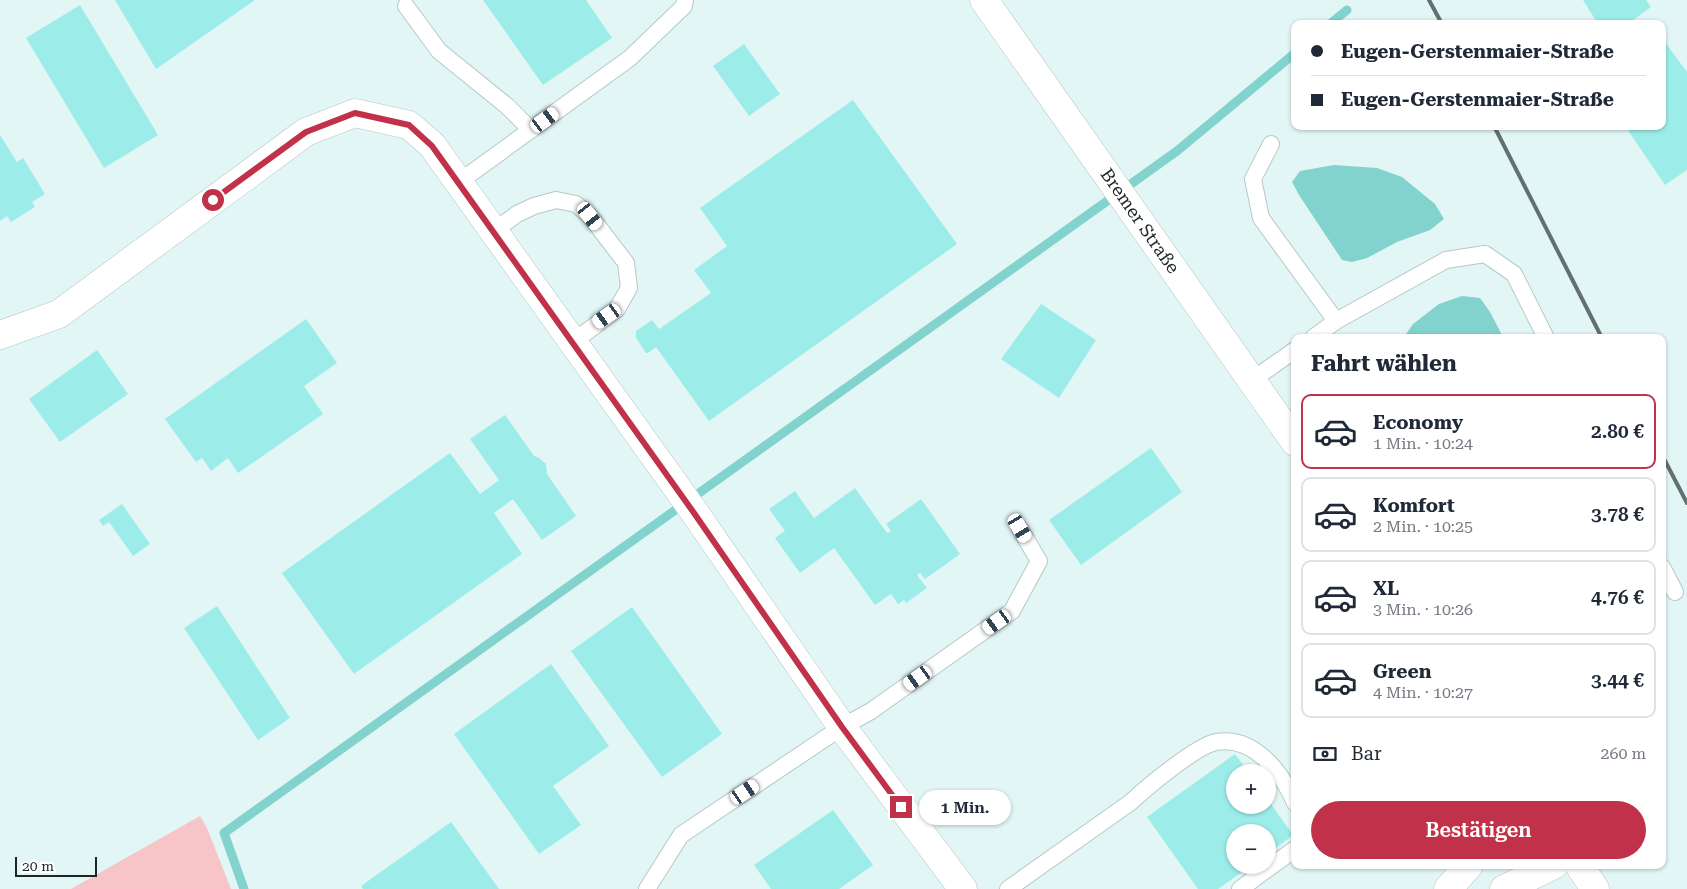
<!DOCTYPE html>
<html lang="de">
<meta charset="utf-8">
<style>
body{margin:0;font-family:"Roboto Serif",serif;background:#f2f2f3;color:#1f2937;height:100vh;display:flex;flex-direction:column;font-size:19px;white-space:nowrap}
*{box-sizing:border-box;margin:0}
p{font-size:16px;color:#747a83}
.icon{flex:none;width:28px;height:28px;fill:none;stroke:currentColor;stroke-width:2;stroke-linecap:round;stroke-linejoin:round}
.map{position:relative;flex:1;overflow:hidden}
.panel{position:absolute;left:1291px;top:334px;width:375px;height:535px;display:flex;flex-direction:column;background:#fff;border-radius:10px;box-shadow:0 1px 4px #0004}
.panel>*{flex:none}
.hud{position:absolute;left:1291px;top:20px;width:375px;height:110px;border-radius:10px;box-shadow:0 1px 4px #0004;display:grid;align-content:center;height:110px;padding:0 20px;background:#fff}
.fabs{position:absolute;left:1226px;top:764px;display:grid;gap:10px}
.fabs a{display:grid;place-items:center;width:50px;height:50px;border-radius:50%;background:#fff;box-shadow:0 1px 4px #0004;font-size:25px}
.scale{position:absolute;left:15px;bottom:12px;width:82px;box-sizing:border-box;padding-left:5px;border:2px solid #1e2625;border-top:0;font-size:14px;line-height:18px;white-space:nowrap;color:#1e2625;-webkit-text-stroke:4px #fff;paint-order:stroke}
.end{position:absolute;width:22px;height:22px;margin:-11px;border:6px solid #c13149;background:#fff;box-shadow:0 0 0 2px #fff}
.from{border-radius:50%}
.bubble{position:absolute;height:35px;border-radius:18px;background:#fff;box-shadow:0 1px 4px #0004;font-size:16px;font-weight:600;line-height:35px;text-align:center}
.car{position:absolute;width:15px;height:30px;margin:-15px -8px;border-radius:6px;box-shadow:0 0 4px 1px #0007;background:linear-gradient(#fff 24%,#345 0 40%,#fff 0 76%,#345 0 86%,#fff 0)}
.hud b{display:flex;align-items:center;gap:18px;height:48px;font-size:19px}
.hud b+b{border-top:1px solid #e0e1e3}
.hud i{width:12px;height:12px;background:#1f2937}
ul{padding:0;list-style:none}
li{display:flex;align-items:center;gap:15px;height:75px;margin:0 10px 8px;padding:0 10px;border:2px solid #e0e1e3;border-radius:10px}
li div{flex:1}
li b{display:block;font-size:19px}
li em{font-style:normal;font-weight:600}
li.active{border-color:#c13149}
li>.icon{width:45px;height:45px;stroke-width:1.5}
h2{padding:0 20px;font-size:22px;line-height:60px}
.pay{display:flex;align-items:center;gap:12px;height:55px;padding:0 20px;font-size:19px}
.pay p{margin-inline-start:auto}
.button{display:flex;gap:10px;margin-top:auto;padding:10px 20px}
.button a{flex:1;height:58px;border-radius:30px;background:#c13149;color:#fff;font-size:20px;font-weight:600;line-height:58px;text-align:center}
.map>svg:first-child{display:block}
.green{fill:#f7c5c7}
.water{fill:#82d3ce}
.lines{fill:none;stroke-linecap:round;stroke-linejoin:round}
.stream{stroke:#82d3ce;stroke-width:9}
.building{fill:#9cede9}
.service-casing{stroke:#b5c8c7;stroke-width:18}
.minor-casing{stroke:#b5c8c7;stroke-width:29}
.primary-casing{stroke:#b5c8c7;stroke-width:29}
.service{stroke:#fff;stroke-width:16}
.minor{stroke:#fff;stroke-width:28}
.primary{stroke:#fff;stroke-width:28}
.rail{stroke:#64706f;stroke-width:4}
.route{stroke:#c13149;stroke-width:6}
.labels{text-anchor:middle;stroke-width:4;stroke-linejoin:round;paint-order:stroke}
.street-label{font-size:18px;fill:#1e2625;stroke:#fff}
</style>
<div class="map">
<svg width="1687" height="889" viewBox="0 0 1687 889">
<rect width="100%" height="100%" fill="#e2f6f5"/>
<path class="green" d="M200,816L207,828L231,889H71Z"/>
<path class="water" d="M1334,165L1377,168L1402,177L1435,204L1444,219L1430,230L1397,242L1367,258L1352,262L1342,260L1299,195L1292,182L1300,171Z
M1462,296L1480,298L1490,312L1503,337H1404L1413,324L1439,304Z"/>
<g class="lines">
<path class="stream" d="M1330,24L1347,10
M244,889L224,833L1177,151L1295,53"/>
</g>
<path class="building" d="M115,0H255L156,69Z
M483,0H586L612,38L543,85Z
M1583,0H1646L1651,7L1628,24H1598Z
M80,5L158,135L104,168L26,38Z
M1662,38L1687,72V170L1665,185L1625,126H1662Z
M744,44L780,94L749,116L713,66Z
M853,100L957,244L709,421L656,347L648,353H646L636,338V331L652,320L659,329L711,293L694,270L727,246L700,208Z
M0,135L17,162L23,158L45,194L32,202L35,207L11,222L7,216L0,221Z
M1041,304L1096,340L1059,398L1001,359Z
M306,319L337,363L304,386L323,414L238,473L228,458L211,471L202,458L196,462L165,419Z
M97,350L128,394L60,442L29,399Z
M505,415L534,456L539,458L546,464L547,474L576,516L542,540L513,499L494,513L522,554L354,674L282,573L450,453L480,494L499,480L470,439Z
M1151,448L1182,492L1081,565L1049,520Z
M855,488L887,533L891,531L886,524L921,499L960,554L925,579L920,573L917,575L927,588L906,603L904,600L898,604L891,594L875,605L834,548L800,573L775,538L785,531L769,509L795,491L814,518Z
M122,504L150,544L133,556L109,522L103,526L99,520Z
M217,606L290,718L258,740L184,628Z
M632,607L722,734L662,777L571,651Z
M551,664L609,746L553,786L581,825L539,854L454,734Z
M1235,754L1248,772H1235V805H1268V800L1293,835L1268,854V832H1235V865H1252L1218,889H1198L1147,817Z
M833,810L873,865L839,889H771L754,865Z
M451,822L499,889H363L361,886Z"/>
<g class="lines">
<g class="service-casing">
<path id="service" d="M406,6L439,51L507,106L531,130
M1271,144L1253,179L1261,218L1336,321
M459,182L630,58L684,6L685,0
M494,231L517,214L534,206L556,200L576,204L590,216L626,263L629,288L617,309L573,342
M1313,338L1336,321L1446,260L1485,254L1514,274L1546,338
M1252,380L1295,350
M1662,567L1675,592
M647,889L681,835L842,727L871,711L1012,611L1039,561L1020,529
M1008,889L1131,802C1147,787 1196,746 1216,742C1254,735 1282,773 1295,803
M1240,889L1295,849"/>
</g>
<g class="minor-casing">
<path id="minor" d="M0,335L59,314L306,132L355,113L409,125L432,145L695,513L842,727L963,889
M1448,889L1469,865
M1504,889L1554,865"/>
</g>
<g class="primary-casing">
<path id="primary" d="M984,0L1295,442
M1579,865L1595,889"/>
</g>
<use href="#service" class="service"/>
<use href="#minor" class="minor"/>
<use href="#primary" class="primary"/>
<path class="rail" d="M1429,0L1442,24
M1494,126L1602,338
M1662,455L1687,503"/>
</g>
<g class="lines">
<path class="route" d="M213,200L306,132L355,113L409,125L432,146L694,513L842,727L901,807"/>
</g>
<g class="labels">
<g class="street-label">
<text transform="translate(1140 221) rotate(55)" y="6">Bremer Straße</text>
</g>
</g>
</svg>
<div class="fabs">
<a>+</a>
<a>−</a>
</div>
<div class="scale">20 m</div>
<i class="end from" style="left:213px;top:200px"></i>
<i class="end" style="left:901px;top:807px"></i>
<div class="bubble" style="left:919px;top:790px;width:92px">1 Min.</div>
<i class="car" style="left:545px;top:120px;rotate:54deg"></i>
<i class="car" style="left:590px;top:216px;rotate:143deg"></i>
<i class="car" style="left:607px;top:316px;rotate:235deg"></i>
<i class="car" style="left:1020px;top:528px;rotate:149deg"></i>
<i class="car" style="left:997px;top:622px;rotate:235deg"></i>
<i class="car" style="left:918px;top:678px;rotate:235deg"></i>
<i class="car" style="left:745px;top:792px;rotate:56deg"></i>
<div class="hud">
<b><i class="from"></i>Eugen-Gerstenmaier-Straße</b>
<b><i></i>Eugen-Gerstenmaier-Straße</b>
</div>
<section class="panel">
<h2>Fahrt wählen</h2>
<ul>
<li class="active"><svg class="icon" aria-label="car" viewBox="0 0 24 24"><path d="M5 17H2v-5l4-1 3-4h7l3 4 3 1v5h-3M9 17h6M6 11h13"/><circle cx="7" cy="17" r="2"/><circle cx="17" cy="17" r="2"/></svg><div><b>Economy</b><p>1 Min. · 10:24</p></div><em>2.80 €</em></li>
<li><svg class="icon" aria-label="car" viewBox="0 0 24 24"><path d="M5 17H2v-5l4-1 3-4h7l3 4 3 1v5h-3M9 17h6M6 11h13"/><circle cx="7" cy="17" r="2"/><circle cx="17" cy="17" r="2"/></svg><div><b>Komfort</b><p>2 Min. · 10:25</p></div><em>3.78 €</em></li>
<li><svg class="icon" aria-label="car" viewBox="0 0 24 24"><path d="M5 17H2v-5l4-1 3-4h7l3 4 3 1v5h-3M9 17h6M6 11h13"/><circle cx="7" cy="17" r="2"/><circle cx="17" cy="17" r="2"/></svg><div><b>XL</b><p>3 Min. · 10:26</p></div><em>4.76 €</em></li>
<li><svg class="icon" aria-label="car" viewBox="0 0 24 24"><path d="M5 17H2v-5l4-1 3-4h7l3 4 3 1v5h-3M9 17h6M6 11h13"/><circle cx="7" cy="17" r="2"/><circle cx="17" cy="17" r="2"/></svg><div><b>Green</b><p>4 Min. · 10:27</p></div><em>3.44 €</em></li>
</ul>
<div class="pay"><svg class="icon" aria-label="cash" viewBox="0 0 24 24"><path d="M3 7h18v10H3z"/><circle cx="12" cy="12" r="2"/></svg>Bar<p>260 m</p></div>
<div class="button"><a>Bestätigen</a></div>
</section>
</div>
